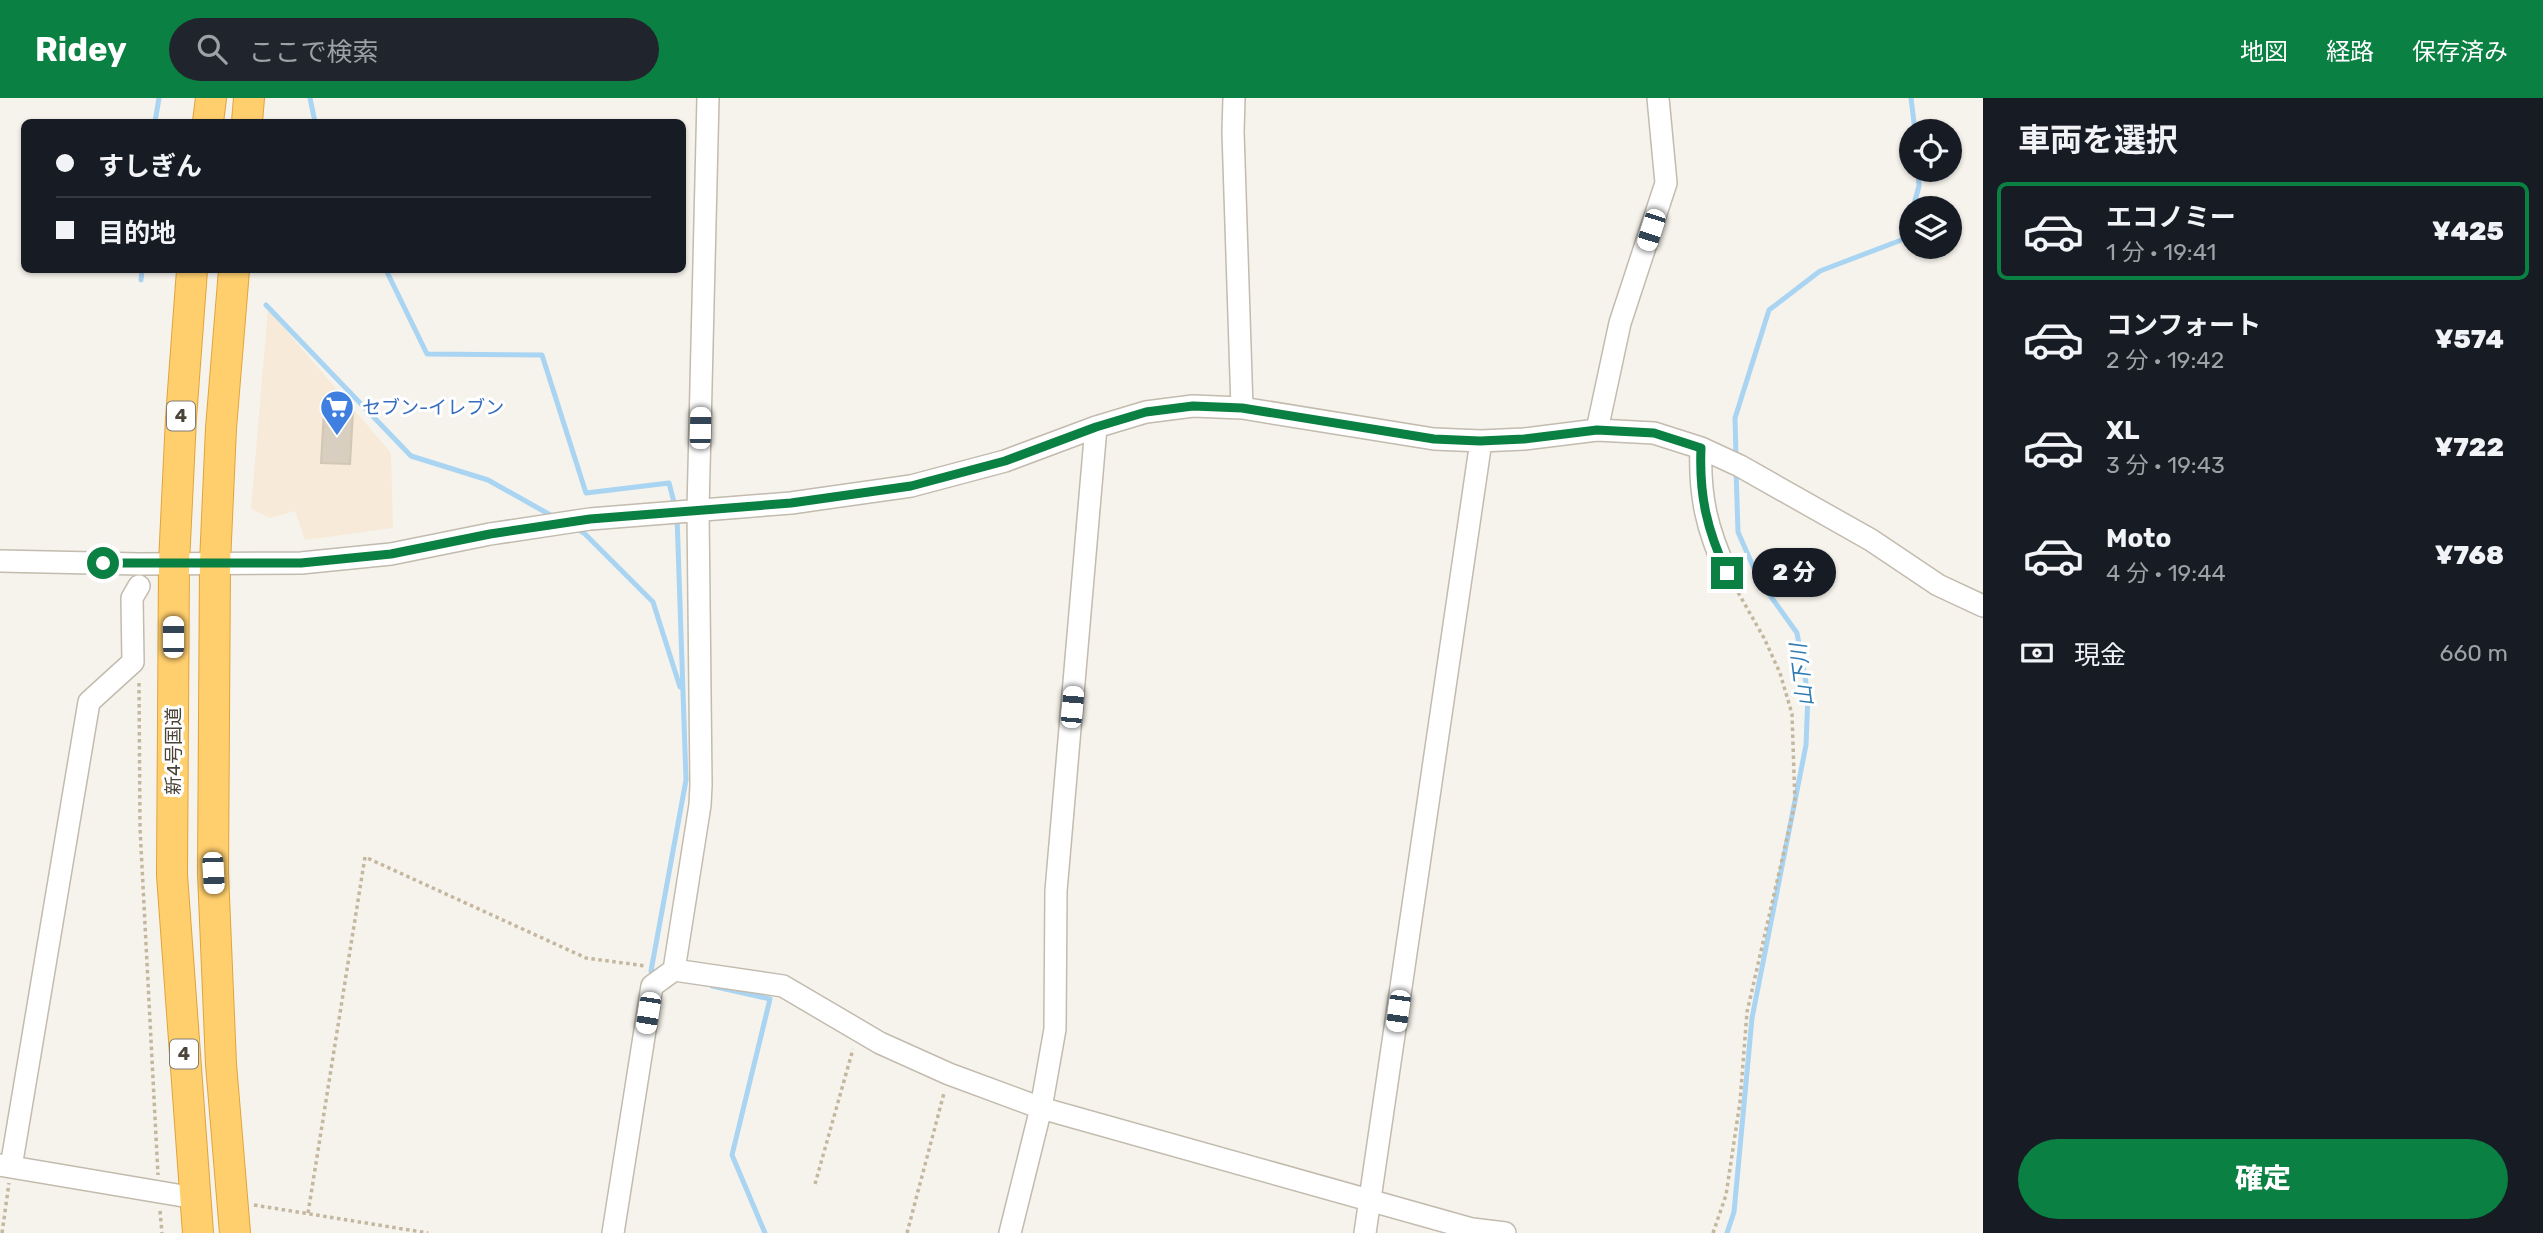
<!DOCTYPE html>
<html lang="ja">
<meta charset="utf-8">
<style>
body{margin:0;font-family:Rubik,"Noto Sans JP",sans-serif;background:#20242c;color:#f1f3f6;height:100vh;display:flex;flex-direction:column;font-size:26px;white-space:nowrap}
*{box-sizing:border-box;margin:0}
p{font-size:23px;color:#9ea1a6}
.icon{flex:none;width:38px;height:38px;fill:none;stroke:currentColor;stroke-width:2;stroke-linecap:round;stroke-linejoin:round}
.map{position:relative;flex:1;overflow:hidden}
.sheet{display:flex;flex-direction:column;background:#171b24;width:560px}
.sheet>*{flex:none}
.guide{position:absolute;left:21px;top:21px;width:665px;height:154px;border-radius:10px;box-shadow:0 2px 5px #0004;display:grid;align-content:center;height:154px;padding:0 35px;background:#171b24}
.buttons{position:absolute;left:1899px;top:21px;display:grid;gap:14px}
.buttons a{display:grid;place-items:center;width:63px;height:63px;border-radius:50%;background:#171b24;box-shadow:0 2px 5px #0004;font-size:35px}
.end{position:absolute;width:32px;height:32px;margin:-16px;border:9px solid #0b8043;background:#fff;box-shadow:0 0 0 4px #fff}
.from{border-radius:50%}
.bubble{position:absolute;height:49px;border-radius:24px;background:#171b24;box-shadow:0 2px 5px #0004;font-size:23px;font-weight:800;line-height:49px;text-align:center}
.car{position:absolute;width:21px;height:42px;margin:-21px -10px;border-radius:9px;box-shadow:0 0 5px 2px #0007;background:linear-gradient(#fff 24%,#345 0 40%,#fff 0 76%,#345 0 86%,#fff 0)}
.guide b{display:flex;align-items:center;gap:24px;height:66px;font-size:26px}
.guide b+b{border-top:2px solid #363941}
.guide i{width:18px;height:18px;background:#f1f3f6}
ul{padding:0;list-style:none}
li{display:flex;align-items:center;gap:21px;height:98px;margin:0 14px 10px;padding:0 21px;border:4px solid transparent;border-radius:10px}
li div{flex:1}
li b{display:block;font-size:26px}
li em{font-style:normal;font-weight:800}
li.active{border-color:#0b8043}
li>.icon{width:63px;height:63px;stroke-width:1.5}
h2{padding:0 35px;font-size:32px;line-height:84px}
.pay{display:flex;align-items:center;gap:18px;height:77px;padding:0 35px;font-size:26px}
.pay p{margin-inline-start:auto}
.action{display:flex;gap:14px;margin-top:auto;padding:14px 35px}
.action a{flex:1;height:80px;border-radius:42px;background:#0b8043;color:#fff;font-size:28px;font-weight:800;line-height:80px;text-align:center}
header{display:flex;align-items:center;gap:42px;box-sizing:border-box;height:98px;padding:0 35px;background:#0b8043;color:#fff}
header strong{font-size:33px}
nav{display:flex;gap:38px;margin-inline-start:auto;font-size:24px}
.search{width:490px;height:63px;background:#20242c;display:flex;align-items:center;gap:18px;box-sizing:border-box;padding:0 24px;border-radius:38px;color:#9ea1a6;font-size:26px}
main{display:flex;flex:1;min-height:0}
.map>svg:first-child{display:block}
.commercial{fill:#f7ead8}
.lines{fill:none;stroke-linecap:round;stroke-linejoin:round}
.stream{stroke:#a9d4f2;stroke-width:5}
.building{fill:#d8cfc1;stroke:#d3c7b4;stroke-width:2}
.minor-casing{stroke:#c2bbae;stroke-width:24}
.highway-casing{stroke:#e0a43c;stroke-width:32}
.path{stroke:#c4b79f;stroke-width:3.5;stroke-dasharray:3.5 3.5;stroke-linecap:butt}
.minor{stroke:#fff;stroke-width:21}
.highway{stroke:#ffcf6e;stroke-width:30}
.route{stroke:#0b8043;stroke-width:9}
.labels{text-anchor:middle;stroke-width:6;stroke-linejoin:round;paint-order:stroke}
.shield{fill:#fff;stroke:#817c74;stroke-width:2}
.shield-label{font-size:18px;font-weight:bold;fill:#4b4439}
.shop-label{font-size:19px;fill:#366cbe;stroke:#fff;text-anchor:start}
.street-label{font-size:19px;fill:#4b4439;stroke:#fff}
.water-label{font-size:21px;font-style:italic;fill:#2e7ab2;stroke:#fff}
</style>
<header>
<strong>Ridey</strong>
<div class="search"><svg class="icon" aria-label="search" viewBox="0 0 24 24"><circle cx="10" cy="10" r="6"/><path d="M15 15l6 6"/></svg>ここで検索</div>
<nav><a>地図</a><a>経路</a><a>保存済み</a></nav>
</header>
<main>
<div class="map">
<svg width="1983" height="1135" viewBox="0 0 1983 1135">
<rect width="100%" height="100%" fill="#f6f3ec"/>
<path class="commercial" d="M268,211L391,355L393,430L305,442L295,413L270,420L251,411Z"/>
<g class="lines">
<path class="stream" d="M310,0L315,24
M1911,0L1915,33
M155,24L159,0
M1913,110L1919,88L1918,72
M386,172L427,256L542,257L586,395L669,385L675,408
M141,182L142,172
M266,207L411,358L488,382L554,419
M1736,359L1735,320L1769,212L1820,173L1904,141L1911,117
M575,430L584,435L653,504L680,589
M658,875L651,873L686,682L677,418
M712,888L770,901L732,1057L765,1135
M1727,1135L1734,1114L1752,920L1806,647L1808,596L1797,535L1759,482L1738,434L1736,372"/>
</g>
<path class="building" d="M324,312L353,314L350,366L321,365Z"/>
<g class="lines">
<g class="minor-casing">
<path id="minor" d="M1234,0L1233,34L1242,310
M1597,332L1620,225L1666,85L1658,0
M1701,350C1699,398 1707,432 1727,475
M0,463L140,466L301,465L391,456L490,436L590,421L791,405L911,388L1005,363L1096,329L1146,314L1193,308L1242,310L1434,341L1481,343L1524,341L1597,332L1654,335L1701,350L1740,368L1871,442L1938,487L1983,508
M674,872L783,888L880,945L949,976L1041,1010L1472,1131L1505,1135
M0,1067L195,1100
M11,1069L89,604L133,564L132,500L139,488
M613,1135L652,888L674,872L700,707L701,687L698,412L708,0
M1010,1135L1041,1010L1055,931L1056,793L1096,329
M1365,1135L1481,343"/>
</g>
<g class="highway-casing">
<path id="highway" d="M208,24L211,0
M247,24L249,0
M192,172L181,320L174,465L172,777L198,1135
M234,172L221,330L215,465L213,775L221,966L235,1135"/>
</g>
<path class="path" d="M139,585L140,730L158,1077
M815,1086L853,951
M254,1107L428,1135
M160,1113L162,1135
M308,1115L365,759L586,860L646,868
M2,1135L9,1085
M907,1135L944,995
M1713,1135L1726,1097L1740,1004L1747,914L1795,705L1792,616L1780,575L1764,540L1735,489"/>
<use href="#minor" class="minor"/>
<use href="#highway" class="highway"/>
</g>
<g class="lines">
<path class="route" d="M103,465H301L391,456L490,436L590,421L791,405L911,388L1005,363L1096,329L1146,314L1193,308L1242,310L1434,341L1480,343L1524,341L1597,332L1654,335L1701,350C1699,398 1707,432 1727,475"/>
</g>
<defs>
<g id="supermarket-pin" transform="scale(1.75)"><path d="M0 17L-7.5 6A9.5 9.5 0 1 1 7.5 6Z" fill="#3f7fe0" stroke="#fff"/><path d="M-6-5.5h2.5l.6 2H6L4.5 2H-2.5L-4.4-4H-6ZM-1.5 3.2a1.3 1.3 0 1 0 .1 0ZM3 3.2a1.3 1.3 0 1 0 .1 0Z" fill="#fff"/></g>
</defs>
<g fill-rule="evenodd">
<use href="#supermarket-pin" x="337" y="309"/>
</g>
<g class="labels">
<g class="shield">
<rect x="167" y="303.5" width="28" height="29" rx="5"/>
<rect x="170" y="941.5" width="28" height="29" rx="5"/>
</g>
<g class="shield-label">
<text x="181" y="324">4</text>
<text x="184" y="962">4</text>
</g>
<g class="shop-label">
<text x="362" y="316">セブン-イレブン</text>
</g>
<g class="street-label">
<text transform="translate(173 653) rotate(-90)" y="7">新4号国道</text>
</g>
<g class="water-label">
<text transform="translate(1802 577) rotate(-97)" y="7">山下川</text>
</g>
</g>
</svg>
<div class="buttons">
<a><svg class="icon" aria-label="locate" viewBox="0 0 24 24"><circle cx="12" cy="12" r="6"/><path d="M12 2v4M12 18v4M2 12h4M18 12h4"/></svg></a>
<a><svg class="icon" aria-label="layers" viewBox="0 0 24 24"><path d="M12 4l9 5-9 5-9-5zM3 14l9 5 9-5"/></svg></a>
</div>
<i class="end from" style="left:103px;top:465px"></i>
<i class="end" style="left:1727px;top:475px"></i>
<div class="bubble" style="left:1752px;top:450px;width:84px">2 分</div>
<i class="car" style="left:1651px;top:132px;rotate:198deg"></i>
<i class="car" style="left:700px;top:330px;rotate:1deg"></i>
<i class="car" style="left:173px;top:539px;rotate:0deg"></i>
<i class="car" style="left:1072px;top:609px;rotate:5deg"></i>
<i class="car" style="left:213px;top:775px;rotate:177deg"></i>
<i class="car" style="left:1398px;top:913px;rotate:188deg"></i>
<i class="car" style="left:648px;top:915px;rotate:189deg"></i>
<div class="guide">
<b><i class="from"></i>すしぎん</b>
<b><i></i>目的地</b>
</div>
</div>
<section class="sheet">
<h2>車両を選択</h2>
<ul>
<li class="active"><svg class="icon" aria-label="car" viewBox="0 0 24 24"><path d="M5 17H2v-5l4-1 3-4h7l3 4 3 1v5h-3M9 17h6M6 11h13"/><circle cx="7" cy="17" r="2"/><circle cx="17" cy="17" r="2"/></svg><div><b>エコノミー</b><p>1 分 · 19:41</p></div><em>¥425</em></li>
<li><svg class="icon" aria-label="car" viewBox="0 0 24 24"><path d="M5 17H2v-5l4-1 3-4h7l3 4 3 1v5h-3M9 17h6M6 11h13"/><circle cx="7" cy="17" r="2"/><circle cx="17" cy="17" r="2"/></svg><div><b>コンフォート</b><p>2 分 · 19:42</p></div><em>¥574</em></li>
<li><svg class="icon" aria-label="car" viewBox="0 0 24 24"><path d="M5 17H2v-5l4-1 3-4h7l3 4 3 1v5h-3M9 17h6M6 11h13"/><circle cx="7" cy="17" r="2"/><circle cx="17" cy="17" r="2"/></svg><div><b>XL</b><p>3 分 · 19:43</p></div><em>¥722</em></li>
<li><svg class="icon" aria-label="car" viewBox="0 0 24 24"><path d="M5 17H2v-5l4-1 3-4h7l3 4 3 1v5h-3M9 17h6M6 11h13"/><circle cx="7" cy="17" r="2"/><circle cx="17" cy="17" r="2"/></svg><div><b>Moto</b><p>4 分 · 19:44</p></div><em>¥768</em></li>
</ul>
<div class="pay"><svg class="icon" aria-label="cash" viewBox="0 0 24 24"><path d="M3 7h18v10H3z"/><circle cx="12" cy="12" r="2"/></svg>現金<p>660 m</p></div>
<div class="action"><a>確定</a></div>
</section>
</main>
